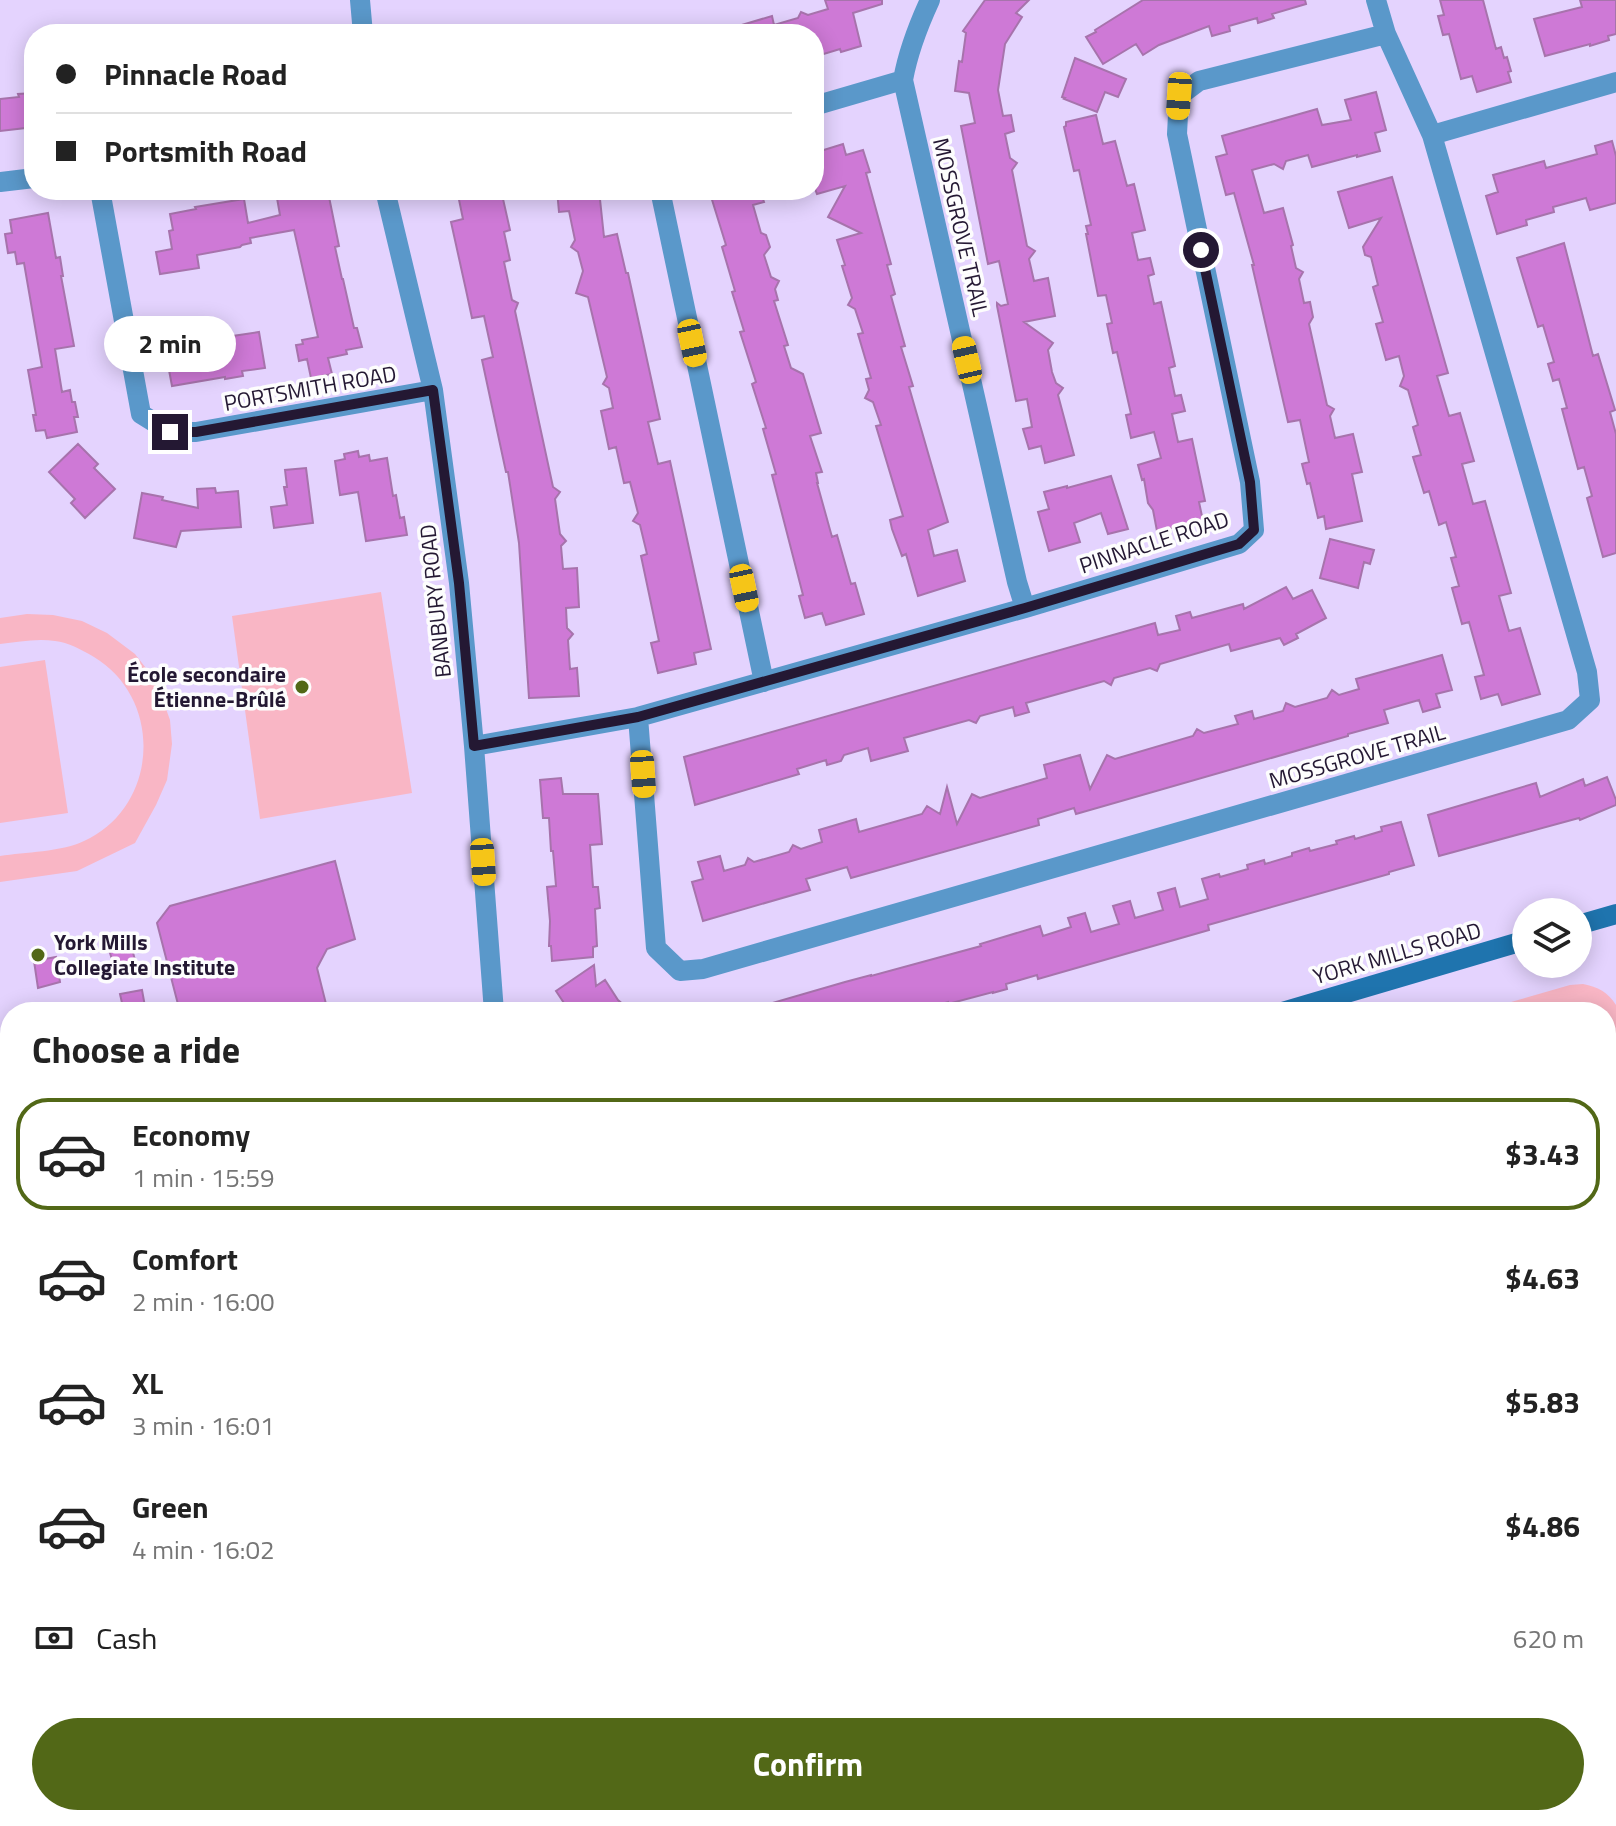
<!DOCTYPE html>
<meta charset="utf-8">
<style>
body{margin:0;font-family:"Titillium Web",sans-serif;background:#f6f6f6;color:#222;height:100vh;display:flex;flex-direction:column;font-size:30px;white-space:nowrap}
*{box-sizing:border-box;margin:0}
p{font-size:26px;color:#767676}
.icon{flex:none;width:44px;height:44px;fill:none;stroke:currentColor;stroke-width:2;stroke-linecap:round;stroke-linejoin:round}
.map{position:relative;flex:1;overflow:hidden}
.panel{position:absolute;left:0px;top:1002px;width:1616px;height:824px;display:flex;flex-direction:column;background:#fff;border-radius:32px 32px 0 0;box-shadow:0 4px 20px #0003}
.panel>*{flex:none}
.banner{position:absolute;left:24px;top:24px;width:800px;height:176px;border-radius:32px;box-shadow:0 4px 20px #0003;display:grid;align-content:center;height:176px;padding:0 32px;background:#fff}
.tools{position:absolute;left:1512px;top:898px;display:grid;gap:16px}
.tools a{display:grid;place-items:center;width:80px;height:80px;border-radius:50%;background:#fff;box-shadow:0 4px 20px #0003;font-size:40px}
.end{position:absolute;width:36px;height:36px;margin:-18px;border:10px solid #241833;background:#fff;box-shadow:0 0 0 4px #fff}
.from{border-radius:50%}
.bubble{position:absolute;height:56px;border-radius:28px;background:#fff;box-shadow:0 4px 20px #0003;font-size:26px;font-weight:700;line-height:56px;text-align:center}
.car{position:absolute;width:24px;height:48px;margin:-24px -12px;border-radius:10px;box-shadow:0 0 6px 2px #0007;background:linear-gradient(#f5c518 24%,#345 0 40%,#f5c518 0 76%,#345 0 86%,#f5c518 0)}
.banner b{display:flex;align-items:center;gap:28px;height:76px;font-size:30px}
.banner b+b{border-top:2px solid #e0e0e0}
.banner i{width:20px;height:20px;background:#222}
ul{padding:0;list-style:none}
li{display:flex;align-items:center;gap:24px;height:112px;margin:0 16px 12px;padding:0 16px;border:4px solid transparent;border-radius:32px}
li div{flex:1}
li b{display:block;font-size:30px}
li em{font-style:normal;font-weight:700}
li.selected{border-color:#526817}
li>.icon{width:72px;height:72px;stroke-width:1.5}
h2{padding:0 32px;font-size:36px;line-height:96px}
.pay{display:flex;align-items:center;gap:20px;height:88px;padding:0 32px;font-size:30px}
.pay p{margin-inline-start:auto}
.primary-button{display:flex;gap:16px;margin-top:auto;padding:16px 32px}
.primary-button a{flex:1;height:92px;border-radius:48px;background:#526817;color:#fff;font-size:32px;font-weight:700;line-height:92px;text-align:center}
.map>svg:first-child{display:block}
.green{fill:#f9b6c5}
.building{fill:#ce79d6;stroke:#a773ac;stroke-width:2}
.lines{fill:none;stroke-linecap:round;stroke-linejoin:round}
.street{stroke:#5a98ca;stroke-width:20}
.secondary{stroke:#1f74ae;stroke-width:20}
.route{stroke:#241833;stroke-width:10}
.poi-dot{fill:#526817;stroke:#fdfdfd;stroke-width:3}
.labels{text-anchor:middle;stroke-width:7;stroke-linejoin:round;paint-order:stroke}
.street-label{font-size:22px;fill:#241833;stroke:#fdfdfd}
.poi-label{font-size:22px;font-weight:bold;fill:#241833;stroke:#fdfdfd;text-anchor:end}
</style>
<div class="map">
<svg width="1616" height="1826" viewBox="0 0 1616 1826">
<rect width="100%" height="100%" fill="#e4d3fe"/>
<path class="green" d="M381,592L412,793L260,819L232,616Z
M27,614L53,615L82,621L107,633L135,654L149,672L161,695L170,720L172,744L167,780L156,805L135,843L77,871L0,882V856C25,852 61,852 84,841C159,807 164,699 94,657C82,650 68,642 55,641C37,638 18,642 0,644V618Z
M45,660L68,813L0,823V667Z
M1583,984C1598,987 1608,992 1616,1005V1429L1614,1430L1606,1495V1012H1476L1570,985Z"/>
<path class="building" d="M825,0H882V4L853,13L861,46L841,52L840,49L814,57V34H726L725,30L772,16L774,25L798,18L801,12L808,15L828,9Z
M985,0H1029L1016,13L1022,17L1005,44L998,90L1003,116L1011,115L1014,131L1005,134L1010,158L1017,163L1012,170L1027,246L1035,251L1029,259L1034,281L1048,278L1055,316L1024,322L1053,343L1048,350L1052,372L1056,383L1063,388L1058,395L1074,455L1045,463L1041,446L1029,449L1023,429L1032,427L1027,399L1016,401L997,306V303L1001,306L1008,304L999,261L988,264L961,126L975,123L969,93L955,91L959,61L962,62L966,33L963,31Z
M1143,0H1305L1306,4L1272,14L1274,18L1258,23L1257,18L1229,26L1230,31L1212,36L1209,26L1159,45L1143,55L1136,44L1103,64L1086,37L1096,32L1095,30Z
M1440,0H1483L1496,49L1501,47L1504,58L1507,57L1511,71L1508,72L1511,82L1477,92L1472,76L1461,79L1449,34L1443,35L1438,16L1444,15Z
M1580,0H1616V34L1608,36L1609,40L1590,46V44L1545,56L1534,19L1582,7Z
M1075,58L1126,79L1118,97L1105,92L1097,112L1064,99L1065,98L1062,97Z
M1376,92L1386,130L1375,133L1380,151L1357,157V155L1312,167L1308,155L1286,161L1283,169L1274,164L1252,170L1264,213L1283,208L1293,245L1291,246L1296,268L1303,272L1299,279L1304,303L1310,302L1313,317L1309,324L1327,405L1334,409L1330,416L1335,438L1353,434L1362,472L1352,474L1362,521L1326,529L1324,516L1318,518L1310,483L1307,484L1302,464L1309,462L1300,420L1288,422L1252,265H1254L1234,193L1226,195L1216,157L1227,154L1222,136L1317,109L1322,125L1351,120L1345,100Z
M34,93V127L0,131V99L19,97L18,94Z
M1096,115L1103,144L1115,141L1127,186L1134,184L1145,230L1132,233L1138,260L1150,258L1154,274L1148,276L1154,304L1161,302L1175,366L1169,368L1175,396L1181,395L1185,411L1172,414L1178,442L1192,439L1205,501L1199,502L1203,521L1157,531L1153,510L1148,503L1144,479L1142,480L1138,465L1161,458L1154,432L1131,438L1126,415L1131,414L1117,352L1113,353L1107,324L1112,323L1106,295L1098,296L1086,234H1088L1086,226L1091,225L1079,170L1074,171L1064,127L1066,126V122Z
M1612,141L1616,156V203L1590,210L1586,198L1553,207L1554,212L1526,220L1527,225L1497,234L1486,196L1498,192L1493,175L1544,161L1546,168L1597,154L1595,146Z
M843,144L846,155L863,150L870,172L866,173L891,264L887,265L895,294L891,296L905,346L901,347L913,386L909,387L948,522L928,530L934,556L957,550L965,581L918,596L906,554L902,556L892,529L890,520L903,516L876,426L881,425L873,402L865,398L869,390L866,379L871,378L858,334L863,333L855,309L848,305L852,298L842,266L845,265L837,240L861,233L828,217L845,186L817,194L814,186V153Z
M1392,177L1448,373L1437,376L1449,416L1460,413L1474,461L1462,464L1473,504L1485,501L1511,593L1499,596L1509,631L1520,628L1540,694L1502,705L1498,694L1481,699L1475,677L1484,675L1469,622L1462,624L1452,588L1459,586L1451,558L1456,557L1446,522L1439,525L1429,491L1424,493L1413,457L1421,455L1413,427L1418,425L1408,390L1400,386L1404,376L1399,356L1386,360L1376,324L1383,322L1373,287L1378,285L1371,257L1365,255L1363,247L1381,218L1349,228L1338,192Z
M284,190H299V193L310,191V196L328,192L339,246L335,247L342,279H343L354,328H357L362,347L346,350L347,354L328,358L332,374L311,378L307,359L299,361L296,345L303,344L302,340L318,337L294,230L250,238L251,243L242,245L240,247L197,255L199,268L160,274L156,252L172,249L169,231L173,230L170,214L196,209L195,207L244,199L248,223L280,215L277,198L286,196Z
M457,190H501L510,230L504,232L510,260L504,262L512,300L518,303L515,311L553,487L560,492L555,499L560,534L566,541L561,546L563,569L577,568L579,607L566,608L567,628L573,634L568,640L570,669L577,668L579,696L529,698L519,543L508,472H506L482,360L493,357L484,316L472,318L466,290L451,222L463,219Z
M557,190H599L604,237L617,234L626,273H628L660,419L648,422L658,464L670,461L711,649L694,653L696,664L658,673L651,643L659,641L641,556L647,554L640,525L633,521L638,513L630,482L624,483L616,447L609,449L601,411L613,408L609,388L603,384L607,377L588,297L576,293L583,271L578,252L571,247L575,240L569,211L559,212Z
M709,190H760L764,202L753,205L761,233L766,235L770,247L764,255L771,277L779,281L775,289L778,300L774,301L788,345L784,346L791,368L803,374L821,433L810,436L822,472L816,473L818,483H817L832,537L837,535L851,584L855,583L864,614L826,625L822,613L805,618L799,596L803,595L772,475L776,474L763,429L766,428L752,384L756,382L740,332L744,331L732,292L735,291L722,247L726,245Z
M48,213L56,258L60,257L63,276H61L74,346L55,349L62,392L70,390L72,402H75L78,417H74L77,432L47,438L45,430L36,431L33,415H36L28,370L42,367L24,263L17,264L15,252L8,253L5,234L12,233L10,220Z
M1564,243L1593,356L1598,354L1615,410L1610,412L1616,434V553L1603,557L1587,498L1592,496L1584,467L1578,469L1562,409L1567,408L1559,379L1553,381L1548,364L1554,362L1543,325L1538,327L1517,258Z
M210,330L212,339L259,332L265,368L242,371L243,376L225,379V377L172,386L163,338Z
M78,444L98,464L94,468L115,489L85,518L71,503L75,499L49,472Z
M358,451L359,457L369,455L370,461L387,458L393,496L396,495L400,518L404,517L407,535L366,541L358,492L340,495L335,461L345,459L344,454Z
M306,468L313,523L274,528L271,507L287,505L284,487H287L285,470Z
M1111,476L1128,529L1108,534L1101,513L1074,523L1080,542L1049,551L1038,512L1049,509L1044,492L1067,486V488Z
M215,488L216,493L238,491L241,527L181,531L176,547L134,538L142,493L163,497L162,500L198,508L197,489Z
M1330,539L1374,550L1370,564L1364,562L1358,588L1320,578Z
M1286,587L1293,599L1312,590L1326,618L1296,634L1298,638L1284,645L1280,638L1231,651L1229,644L1160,664L1157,671L1150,668L1114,678L1111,685L1104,681L1026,703L1029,712L1015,716L1013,707L980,716L976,723L969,720L904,738L908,751L871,761L868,748L844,755L841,761L827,765L826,760L797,769L799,774L695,805L684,757L1155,623L1158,635L1180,630L1176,616L1190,612L1192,618L1243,604L1244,609Z
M1442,655L1452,690L1436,694L1440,707L1423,712L1419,700L1384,710L1388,723L1348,734V736L1076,814L1074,808L1038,819L1039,825L851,878L847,867L806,879L810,890L703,921L692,882L703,879L698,862L720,856L724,871L745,865L748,858L754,862L789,852L793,845L801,849L822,842L819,830L856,819L859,832L922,814L927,806L940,814L947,787L957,824L972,794L980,798L1047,778L1044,765L1080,755L1090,789L1107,755L1115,759L1193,736L1197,729L1204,733L1238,724L1235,716L1252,711L1254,719L1283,711L1286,703L1295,707L1327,698L1332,690L1339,695L1359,689L1356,679Z
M1607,777L1616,800V805L1580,820L1579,818L1439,856L1428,815L1536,783L1540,797L1583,779L1585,786Z
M561,778L563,794H598L602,844L590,845L593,887H598L600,908L595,909L597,946L593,947V957L552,961L551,946H549L550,921L547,887L556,886L553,851H551L549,818H543L540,780Z
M1401,822L1414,865L1389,872V874L1208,925L1209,930L1038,979L1037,975L1006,984L1007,989L993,993V992L948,1004V1002L914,1012H756L755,1008L845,982L871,975V976L981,946L980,944L1040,926L1043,936L1071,927L1068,918L1085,913L1091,932L1119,924L1113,906L1130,901L1135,918L1163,910L1158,893L1175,888L1180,907L1208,899L1202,879L1219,874L1220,877L1248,869L1247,865L1264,860L1265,864L1292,856V853L1309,848L1310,851L1337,844L1336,841L1354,836L1355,839L1382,831L1381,827Z
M335,861L355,939L327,949L317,968L328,1012H180L157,923L170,906Z
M128,934L135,960L114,966L106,940Z
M56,957L60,982L38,988L34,961Z
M594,965L596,986L605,980L618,1000L632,1012H570L556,991Z
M142,990L146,1012H124L120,994Z"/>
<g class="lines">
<path class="street" d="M360,0L363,34
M930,0C918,26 908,52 903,80L1017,582L1025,608
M814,106L903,80
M1432,135L1616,82
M0,182L34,178
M100,190L141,414L170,432H196L433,390
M385,190L433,390L459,583L474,746L494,1012
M660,190L764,682
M638,717L656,948L680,971L703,969L1568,720L1590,700L1587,672L1432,135L1386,34L1376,0
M474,746L638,717L1025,608L1239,544L1254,530L1250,482L1177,134L1179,96L1199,81L1386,34
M0,1598L10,1596
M1606,1734L1616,1740
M667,1816L669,1826
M942,1816L945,1826
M159,1826L192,1816
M1095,1826L1113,1816"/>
<path class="secondary" d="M1578,925L1616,914
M1282,1012L1526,940
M0,1383L10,1380"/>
</g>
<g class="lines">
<path class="route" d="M170,432H196L433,390L459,583L474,746L638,717L1025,608L1239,544L1254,530L1250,482L1201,250"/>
</g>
<g class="poi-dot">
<circle cx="302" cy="687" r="8"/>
<circle cx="38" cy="955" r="8"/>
</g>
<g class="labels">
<g class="street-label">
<text transform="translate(961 227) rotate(77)" y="8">MOSSGROVE TRAIL</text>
<text transform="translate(310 388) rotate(-10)" y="8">PORTSMITH ROAD</text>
<text transform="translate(1154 542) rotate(-18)" y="8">PINNACLE ROAD</text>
<text transform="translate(435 601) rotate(-96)" y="8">BANBURY ROAD</text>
<text transform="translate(1357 756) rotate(-16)" y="8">MOSSGROVE TRAIL</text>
<text transform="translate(1397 953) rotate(-16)" y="8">YORK MILLS ROAD</text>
</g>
<g class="poi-label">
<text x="286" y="682">École secondaire<tspan x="286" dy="25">Étienne-Brûlé</tspan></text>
<text x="54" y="950" text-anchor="start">York Mills<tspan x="54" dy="25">Collegiate Institute</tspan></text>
</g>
</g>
</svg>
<div class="tools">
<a><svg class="icon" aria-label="layers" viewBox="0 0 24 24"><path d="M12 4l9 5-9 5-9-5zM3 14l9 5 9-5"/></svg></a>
</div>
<i class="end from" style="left:1201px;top:250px"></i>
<i class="end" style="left:170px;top:432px"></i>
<div class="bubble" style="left:104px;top:316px;width:132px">2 min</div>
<i class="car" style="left:1179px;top:96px;rotate:184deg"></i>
<i class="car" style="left:692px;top:343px;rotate:168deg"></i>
<i class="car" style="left:967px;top:360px;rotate:347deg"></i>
<i class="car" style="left:744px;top:588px;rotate:168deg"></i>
<i class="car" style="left:643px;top:774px;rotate:176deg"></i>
<i class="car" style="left:483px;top:862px;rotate:176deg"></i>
<div class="banner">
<b><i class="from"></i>Pinnacle Road</b>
<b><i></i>Portsmith Road</b>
</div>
<section class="panel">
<h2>Choose a ride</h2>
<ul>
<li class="selected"><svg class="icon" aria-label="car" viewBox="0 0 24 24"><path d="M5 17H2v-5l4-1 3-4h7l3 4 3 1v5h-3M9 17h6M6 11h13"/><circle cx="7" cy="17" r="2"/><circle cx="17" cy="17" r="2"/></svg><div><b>Economy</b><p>1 min · 15:59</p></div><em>$3.43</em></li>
<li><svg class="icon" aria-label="car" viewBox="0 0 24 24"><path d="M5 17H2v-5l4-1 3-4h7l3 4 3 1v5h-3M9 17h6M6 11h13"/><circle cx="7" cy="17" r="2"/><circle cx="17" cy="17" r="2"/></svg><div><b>Comfort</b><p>2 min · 16:00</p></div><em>$4.63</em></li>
<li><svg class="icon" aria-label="car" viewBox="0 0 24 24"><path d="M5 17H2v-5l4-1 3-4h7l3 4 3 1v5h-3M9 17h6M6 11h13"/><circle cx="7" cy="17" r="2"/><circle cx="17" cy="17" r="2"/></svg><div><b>XL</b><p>3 min · 16:01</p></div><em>$5.83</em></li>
<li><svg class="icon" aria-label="car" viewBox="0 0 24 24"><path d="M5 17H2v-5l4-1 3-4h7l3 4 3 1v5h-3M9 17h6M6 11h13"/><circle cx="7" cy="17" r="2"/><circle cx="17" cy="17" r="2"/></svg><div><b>Green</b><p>4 min · 16:02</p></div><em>$4.86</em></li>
</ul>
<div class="pay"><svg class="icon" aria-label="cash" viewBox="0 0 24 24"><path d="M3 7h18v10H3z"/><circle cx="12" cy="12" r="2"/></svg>Cash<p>620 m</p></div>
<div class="primary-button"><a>Confirm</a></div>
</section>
</div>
